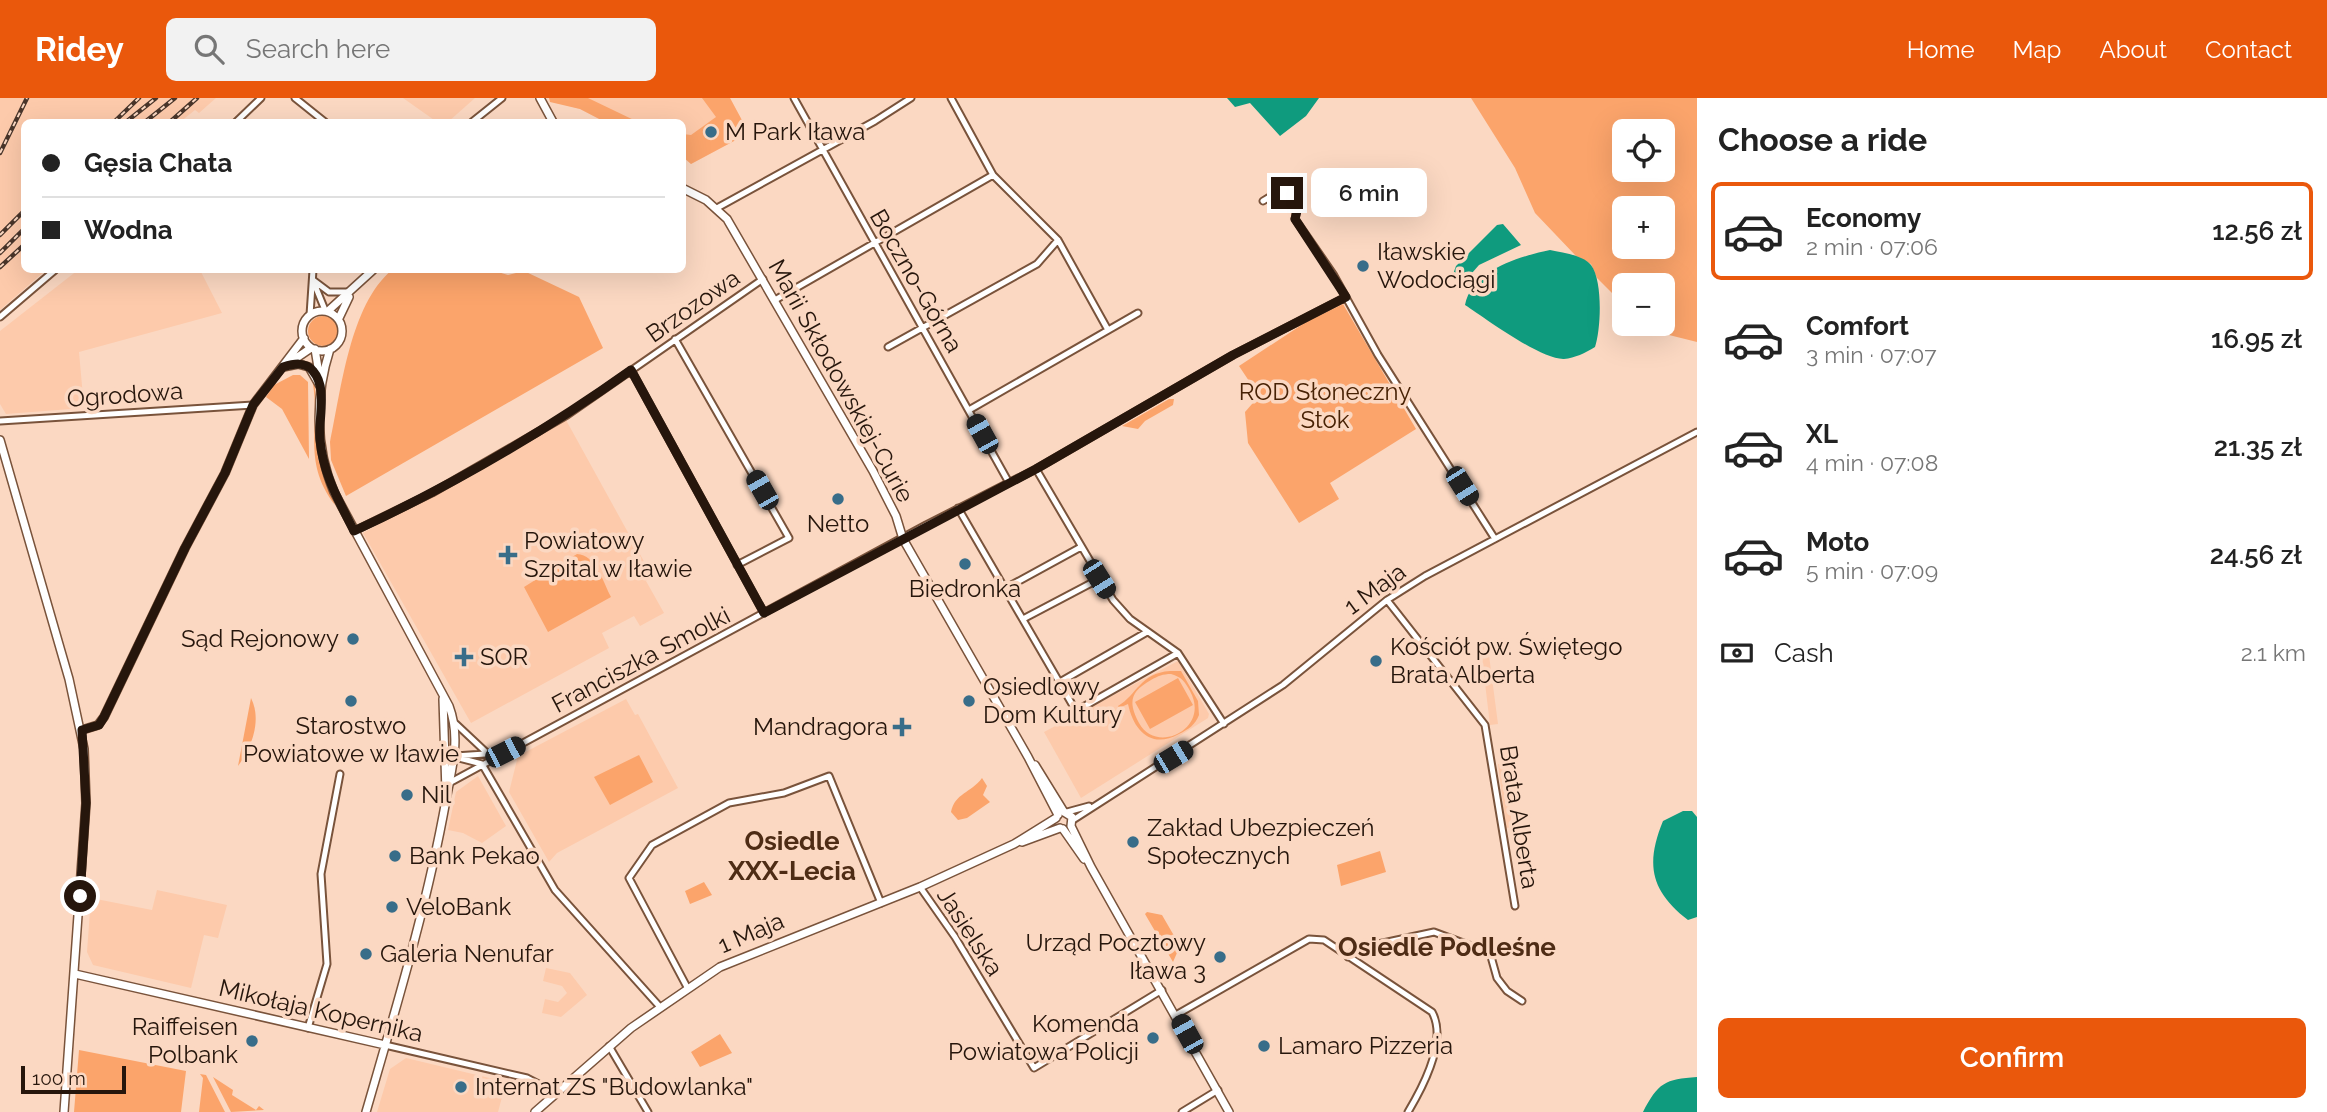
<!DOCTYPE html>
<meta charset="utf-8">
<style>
body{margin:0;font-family:Raleway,sans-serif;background:#f2f2f2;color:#222;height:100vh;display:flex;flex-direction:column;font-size:26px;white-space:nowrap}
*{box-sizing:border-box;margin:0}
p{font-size:23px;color:#767676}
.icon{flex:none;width:38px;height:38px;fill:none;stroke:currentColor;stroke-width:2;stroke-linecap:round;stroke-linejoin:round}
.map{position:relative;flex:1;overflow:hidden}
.side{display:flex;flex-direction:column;background:#fff;width:630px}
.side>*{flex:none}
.guide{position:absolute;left:21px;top:21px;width:665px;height:154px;border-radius:10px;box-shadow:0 7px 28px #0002;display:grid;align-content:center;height:154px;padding:0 21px;background:#fff}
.tools{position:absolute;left:1612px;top:21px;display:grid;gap:14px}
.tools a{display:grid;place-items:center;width:63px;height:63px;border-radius:10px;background:#fff;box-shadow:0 7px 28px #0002;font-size:35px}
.scale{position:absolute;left:21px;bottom:18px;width:105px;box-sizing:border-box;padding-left:7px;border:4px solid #26160c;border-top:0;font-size:19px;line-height:24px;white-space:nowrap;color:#26160c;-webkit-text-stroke:5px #fbd8c2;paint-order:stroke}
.end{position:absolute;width:32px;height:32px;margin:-16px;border:9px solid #26160c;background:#fff;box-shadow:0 0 0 4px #fff}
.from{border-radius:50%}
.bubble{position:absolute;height:49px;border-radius:10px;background:#fff;box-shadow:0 7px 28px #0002;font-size:23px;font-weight:600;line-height:49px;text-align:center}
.car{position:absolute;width:21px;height:42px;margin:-21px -10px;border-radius:9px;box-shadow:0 0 5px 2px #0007;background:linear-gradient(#222 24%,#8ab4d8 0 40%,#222 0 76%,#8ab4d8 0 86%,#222 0)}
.guide b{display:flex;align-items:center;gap:24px;height:66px;font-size:26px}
.guide b+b{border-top:2px solid #e0e0e0}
.guide i{width:18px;height:18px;background:#222}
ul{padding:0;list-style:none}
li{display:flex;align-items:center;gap:21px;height:98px;margin:0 14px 10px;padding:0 7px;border:4px solid transparent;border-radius:10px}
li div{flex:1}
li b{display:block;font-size:26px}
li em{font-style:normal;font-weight:600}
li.current{border-color:#ea580c}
li>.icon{width:63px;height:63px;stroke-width:1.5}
h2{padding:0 21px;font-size:32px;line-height:84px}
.pay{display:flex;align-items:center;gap:18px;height:77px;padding:0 21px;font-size:26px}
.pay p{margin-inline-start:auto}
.button{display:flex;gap:14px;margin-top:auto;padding:14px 21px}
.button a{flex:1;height:80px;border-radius:10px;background:#ea580c;color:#fff;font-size:28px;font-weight:600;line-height:80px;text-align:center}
header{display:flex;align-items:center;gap:42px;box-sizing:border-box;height:98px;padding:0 35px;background:#ea580c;color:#fff}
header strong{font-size:33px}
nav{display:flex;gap:38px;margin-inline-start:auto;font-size:24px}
.search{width:490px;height:63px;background:#f2f2f2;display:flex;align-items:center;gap:18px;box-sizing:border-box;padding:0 24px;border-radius:10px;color:#767676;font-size:26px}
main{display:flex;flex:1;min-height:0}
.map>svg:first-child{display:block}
.built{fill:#fdcaab}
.green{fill:#fba46b;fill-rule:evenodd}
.water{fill:#0f9b7e}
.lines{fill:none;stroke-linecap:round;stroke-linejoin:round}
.minor-casing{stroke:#79533b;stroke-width:9}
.tertiary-casing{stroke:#79533b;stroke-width:10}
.minor{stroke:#fff;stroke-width:5}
.tertiary{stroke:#fff;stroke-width:7}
.rail-casing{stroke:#49352a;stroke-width:4.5}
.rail{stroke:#fbd8c2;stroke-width:2;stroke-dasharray:5;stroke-linecap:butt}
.route{stroke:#26160c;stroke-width:9}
.poi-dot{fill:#386d89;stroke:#fbd8c2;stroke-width:2.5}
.labels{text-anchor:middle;stroke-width:7;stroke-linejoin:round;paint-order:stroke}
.poi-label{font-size:24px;fill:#26160c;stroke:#fbd8c2;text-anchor:start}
.street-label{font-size:24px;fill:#26160c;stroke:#fbd8c2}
.park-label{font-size:24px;fill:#472104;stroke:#fbd8c2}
.neighbourhood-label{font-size:26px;font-weight:bold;fill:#4e2c15;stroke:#fbd8c2}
</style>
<header>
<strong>Ridey</strong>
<div class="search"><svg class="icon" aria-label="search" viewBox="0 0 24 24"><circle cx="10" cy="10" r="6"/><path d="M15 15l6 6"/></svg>Search here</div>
<nav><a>Home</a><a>Map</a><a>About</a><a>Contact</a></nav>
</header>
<main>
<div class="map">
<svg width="1697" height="1014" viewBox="0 0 1697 1014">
<rect width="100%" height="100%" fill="#fbd8c2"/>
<path class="built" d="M0,0H216L199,15L195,12L180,24H24V172H46L0,212Z
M403,0H475L448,24H437Z
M555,0H730L744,26L734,43L691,66L683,59L682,24H605L580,11L557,5Z
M78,172H200L222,215L79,254L84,310L6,316L0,306V233Z
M566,322L652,478L646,483L664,515L640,528L634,518L602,535L609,550L471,625L363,435Z
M1487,542L1498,626L1490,627L1480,543Z
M1178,563L1209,616L1208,620L1081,700L1044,634Z
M626,601L635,617L638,616L678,690L557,755L549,764L509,694L518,658Z
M1498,666H1505L1512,729L1506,730Z
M478,678L506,728L482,745L463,735L448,732L456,694Z
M157,792L227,807L218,840L204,837L191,890L93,867L87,854L91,800L152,812Z
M546,870L570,875L587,897L561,919L542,915L545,901L558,904L567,895L562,888L543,883Z
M406,960L506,984L498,1014H377L390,971Z"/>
<path class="green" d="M549,0H588L638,24H605L580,11L550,4Z
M702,0H730L744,26L734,43L691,66L683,59V36L691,37L716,19Z
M1471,0H1697V244L1649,232L1643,226H1662V187H1624V207L1597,180L1591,166L1576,158L1535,115L1515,70ZM1624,33H1662V72H1624ZM1624,110H1662V149H1624Z
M392,172H491L508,177L524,173L579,199L603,250L346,398L331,362L330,344C341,293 350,206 392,172Z
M1343,206L1416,331L1330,385L1339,401L1299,425L1248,345L1245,314L1259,298L1239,268L1306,224Z
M308 233a15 15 0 1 1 30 0a15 15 0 1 1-30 0Z
M307,272L315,282L318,361L335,407C302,364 320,331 313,286C312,280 308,277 307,272Z
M293,277H300L308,284L309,361L282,311L266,299L274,287Z
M1169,301H1174L1173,307L1145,323L1138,331L1122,328Z
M577,456C596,457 603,484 611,499L548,534L524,489Z
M1170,573H1181L1198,603L1199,617C1195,627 1189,631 1179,636C1152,651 1134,634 1128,606L1119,610L1118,608C1137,597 1140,575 1170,573ZM1171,576C1182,579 1185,584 1190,593C1211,631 1156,657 1139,625C1128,604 1130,594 1151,582C1158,578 1163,576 1171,576Z
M1178,580L1193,607L1150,631L1135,604Z
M251,600C262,622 252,649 238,668Z
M639,657L653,684L610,707L594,679Z
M982,680L987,688L983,697L990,704L967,720L958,722L951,714C955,695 971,695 982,680Z
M1380,753L1386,774L1341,788L1337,767Z
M704,784L712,797L690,806L685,793Z
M1147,814L1162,817L1180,848L1173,864L1145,816Z
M720,936L732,955L700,969L691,954Z
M79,952L186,973L181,1014H74Z
M200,976L206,977L225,1014H199L203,980Z
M213,979L233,992L232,997L256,1012L259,1008L264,1012L231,1014Z"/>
<path class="water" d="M1227,0H1319L1306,18L1280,38L1250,5L1235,9Z
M1503,126L1521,147L1479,167L1458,191L1452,179L1456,168L1497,127Z
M1550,152C1563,155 1583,157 1591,167C1603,183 1601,231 1595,249C1585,255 1575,260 1564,261C1541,262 1485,220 1465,207C1472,172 1521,158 1550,152Z
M1683,713H1692L1697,719V819L1688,822C1651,793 1645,767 1663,723Z
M1697,979V1014H1643C1658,985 1665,981 1697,979Z"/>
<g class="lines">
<g class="minor-casing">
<path id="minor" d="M295,0L325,24
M794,0L1008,383
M951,0L993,77L1058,142L1108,232
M236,24L261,0
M472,24L502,0
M1263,103L1278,94L1287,95C1294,104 1298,110 1295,121L1333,176L1378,257L1495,441
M717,110L875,23L911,0
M313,182L329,194H349
M314,185L325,212
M775,202L993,77
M310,217L313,172
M0,219L55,172
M675,241L789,440L737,467
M888,249L1037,166L1058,142
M631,272L764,515
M969,312L1138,215
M0,323L253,307
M1036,371L1113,502L1130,521L1178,555L1224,626
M958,410L1076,613L1178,555
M354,433L432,395L567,317L763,181
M1006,490L1081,449
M1387,502L1485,627L1515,808
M1023,521L1099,481
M1060,584L1147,534
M456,626L488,656
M455,658L500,655
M455,659L482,666
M482,666L555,792L660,909
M451,684L926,427L1036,371L1233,257L1346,199
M1067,714L1089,708
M1073,722L1283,587L1387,502L1425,478L1697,334
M920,789L955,839L1034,970L1162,892
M1348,859L1355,851L1434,834L1490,855L1497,880L1507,893L1522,903
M687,889L629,780L652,747L729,705L784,695L829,678L881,805
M1176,917L1309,841L1324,842L1432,914C1448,943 1423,989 1408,1014
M308,930L327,866L321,776L340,676
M385,947L527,980L556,995
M609,948L648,1014
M1182,1014L1218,992"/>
</g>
<g class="tertiary-casing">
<path id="tertiary" d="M540,0L553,24
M682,90L706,102L727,121L873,373L896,418L903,441L1028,659L1058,717
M302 233a20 20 0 1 1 40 0a20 20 0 1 1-40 0Z
M328,213L373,172
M339,220L349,199
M315,251L320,282
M330,251C315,298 315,349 334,394L449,608C461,640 452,669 446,702C427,808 396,910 366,1014
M289,265L311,250
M283,269L298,266L309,269L320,288
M0,342L69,581L84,651L86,705L64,1014
M443,601L446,694
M82,632L98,627L104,619L185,450L225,375L253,307L304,240
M1035,667L1064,714
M1064,714L1072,719L1071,728L1091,769L1229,1014
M1063,731L1084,761
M1022,744L1060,730
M75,876L385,947
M535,1014L631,930L720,869L920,789L1014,746L1056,720"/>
</g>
<use href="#minor" class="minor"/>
<use href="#tertiary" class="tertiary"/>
<g class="rail-casing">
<path id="rail" d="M114,24L139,0
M126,24L156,0
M145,24L175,0
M170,24L197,0
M0,55L27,0
M0,137L24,113
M0,155L24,131
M0,169L24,147"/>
</g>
<use href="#rail" class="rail"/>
</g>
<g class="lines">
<path class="route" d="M80,798L86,705L82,632L99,627L104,619L185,450L225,375L253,307L283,269C293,266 305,263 313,273C328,290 318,321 320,342C323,376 339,403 354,433C451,388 544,334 631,272L764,515L1036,371L1233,257L1346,199L1295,121L1297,113L1287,95"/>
</g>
<g class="poi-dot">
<circle cx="711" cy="34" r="7"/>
<circle cx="1363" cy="168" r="7"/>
<circle cx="838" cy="401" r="7"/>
<path d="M504.5 446.5h7v7h7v7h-7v7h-7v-7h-7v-7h7z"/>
<circle cx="965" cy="466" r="7"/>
<circle cx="353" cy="541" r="7"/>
<path d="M460.5 548.5h7v7h7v7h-7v7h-7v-7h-7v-7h7z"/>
<circle cx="1376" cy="563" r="7"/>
<circle cx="351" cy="603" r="7"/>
<circle cx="969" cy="603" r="7"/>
<path d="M898.5 618.5h7v7h7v7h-7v7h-7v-7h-7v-7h7z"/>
<circle cx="407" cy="697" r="7"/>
<circle cx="1133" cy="744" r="7"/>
<circle cx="395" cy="758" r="7"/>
<circle cx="392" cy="809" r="7"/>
<circle cx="366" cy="856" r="7"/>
<circle cx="1220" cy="859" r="7"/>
<circle cx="1153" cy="940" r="7"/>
<circle cx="252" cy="943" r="7"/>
<circle cx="1264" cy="948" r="7"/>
<circle cx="461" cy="989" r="7"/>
</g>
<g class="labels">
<g class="poi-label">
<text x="725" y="42">M Park Iława</text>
<text x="1377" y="162">Iławskie<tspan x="1377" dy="28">Wodociągi</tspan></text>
<text x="838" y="434" text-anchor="middle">Netto</text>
<text x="524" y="451">Powiatowy<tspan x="524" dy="28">Szpital w Iławie</tspan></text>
<text x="965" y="499" text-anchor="middle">Biedronka</text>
<text x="339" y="549" text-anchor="end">Sąd Rejonowy</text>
<text x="1390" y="557">Kościół pw. Świętego<tspan x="1390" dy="28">Brata Alberta</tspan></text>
<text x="480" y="567">SOR</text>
<text x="983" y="597">Osiedlowy<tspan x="983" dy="28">Dom Kultury</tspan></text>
<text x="351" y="636" text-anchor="middle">Starostwo<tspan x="351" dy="28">Powiatowe w Iławie</tspan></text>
<text x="888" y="637" text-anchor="end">Mandragora</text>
<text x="421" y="705">Nil</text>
<text x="1147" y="738">Zakład Ubezpieczeń<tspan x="1147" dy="28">Społecznych</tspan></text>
<text x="409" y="766">Bank Pekao</text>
<text x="406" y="817">VeloBank</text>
<text x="1206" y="853" text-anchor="end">Urząd Pocztowy<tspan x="1206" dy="28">Iława 3</tspan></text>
<text x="380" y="864">Galeria Nenufar</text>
<text x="1139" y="934" text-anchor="end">Komenda<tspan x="1139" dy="28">Powiatowa Policji</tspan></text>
<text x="238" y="937" text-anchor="end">Raiffeisen<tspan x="238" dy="28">Polbank</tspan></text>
<text x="1278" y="956">Lamaro Pizzeria</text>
<text x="475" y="997">Internat ZS "Budowlanka"</text>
</g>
<g class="street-label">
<text transform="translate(916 183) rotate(60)" y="8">Boczno-Górna</text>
<text transform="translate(693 208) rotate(-35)" y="8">Brzozowa</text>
<text transform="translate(841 283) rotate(61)" y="8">Marii Skłodowskiej-Curie</text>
<text transform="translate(125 297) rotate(-4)" y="8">Ogrodowa</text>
<text transform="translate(1375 491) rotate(-36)" y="8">1 Maja</text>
<text transform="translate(641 562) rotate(-28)" y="8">Franciszka Smolki</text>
<text transform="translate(1519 719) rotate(81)" y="8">Brata Alberta</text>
<text transform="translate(970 834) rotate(57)" y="8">Jasielska</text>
<text transform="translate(751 835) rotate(-23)" y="8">1 Maja</text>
<text transform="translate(321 913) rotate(13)" y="8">Mikołaja Kopernika</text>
</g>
<g class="park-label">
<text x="1325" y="302">ROD Słoneczny<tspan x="1325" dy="28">Stok</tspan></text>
</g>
<g class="neighbourhood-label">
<text x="792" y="752">Osiedle<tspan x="792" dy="30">XXX-Lecia</tspan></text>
<text x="1447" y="858">Osiedle Podleśne</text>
</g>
</g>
</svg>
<div class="tools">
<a><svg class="icon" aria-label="locate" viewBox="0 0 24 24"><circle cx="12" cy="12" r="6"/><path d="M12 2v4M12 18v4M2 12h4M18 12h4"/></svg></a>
<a>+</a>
<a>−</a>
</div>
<div class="scale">100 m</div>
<i class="end from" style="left:80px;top:798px"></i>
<i class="end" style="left:1287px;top:95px"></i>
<div class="bubble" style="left:1311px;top:70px;width:116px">6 min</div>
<i class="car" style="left:982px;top:336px;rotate:331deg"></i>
<i class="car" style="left:1462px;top:388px;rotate:148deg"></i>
<i class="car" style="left:762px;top:392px;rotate:330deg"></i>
<i class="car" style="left:1099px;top:481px;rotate:148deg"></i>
<i class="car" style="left:505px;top:654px;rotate:63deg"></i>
<i class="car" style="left:1173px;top:659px;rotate:59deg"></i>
<i class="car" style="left:1187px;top:936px;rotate:331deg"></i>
<div class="guide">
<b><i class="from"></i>Gęsia Chata</b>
<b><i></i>Wodna</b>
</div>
</div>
<section class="side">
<h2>Choose a ride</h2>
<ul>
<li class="current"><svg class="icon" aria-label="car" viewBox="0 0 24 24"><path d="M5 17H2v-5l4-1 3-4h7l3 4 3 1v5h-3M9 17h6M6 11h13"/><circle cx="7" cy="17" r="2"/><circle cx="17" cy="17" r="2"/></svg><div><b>Economy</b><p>2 min · 07:06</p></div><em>12.56 zł</em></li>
<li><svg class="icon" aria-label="car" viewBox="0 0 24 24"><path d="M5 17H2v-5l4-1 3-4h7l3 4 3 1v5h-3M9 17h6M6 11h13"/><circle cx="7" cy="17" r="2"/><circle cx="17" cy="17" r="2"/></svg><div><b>Comfort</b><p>3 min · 07:07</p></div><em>16.95 zł</em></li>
<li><svg class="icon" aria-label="car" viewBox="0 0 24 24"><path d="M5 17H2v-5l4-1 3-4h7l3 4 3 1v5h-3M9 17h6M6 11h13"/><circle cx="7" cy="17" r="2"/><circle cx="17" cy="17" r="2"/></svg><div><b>XL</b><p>4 min · 07:08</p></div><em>21.35 zł</em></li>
<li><svg class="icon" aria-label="car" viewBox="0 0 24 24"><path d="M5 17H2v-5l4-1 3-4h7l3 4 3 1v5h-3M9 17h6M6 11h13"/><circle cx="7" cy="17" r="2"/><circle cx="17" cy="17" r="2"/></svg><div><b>Moto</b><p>5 min · 07:09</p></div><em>24.56 zł</em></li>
</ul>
<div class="pay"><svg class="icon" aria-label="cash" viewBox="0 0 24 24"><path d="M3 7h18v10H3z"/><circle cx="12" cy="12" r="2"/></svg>Cash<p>2.1 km</p></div>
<div class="button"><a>Confirm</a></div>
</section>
</main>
